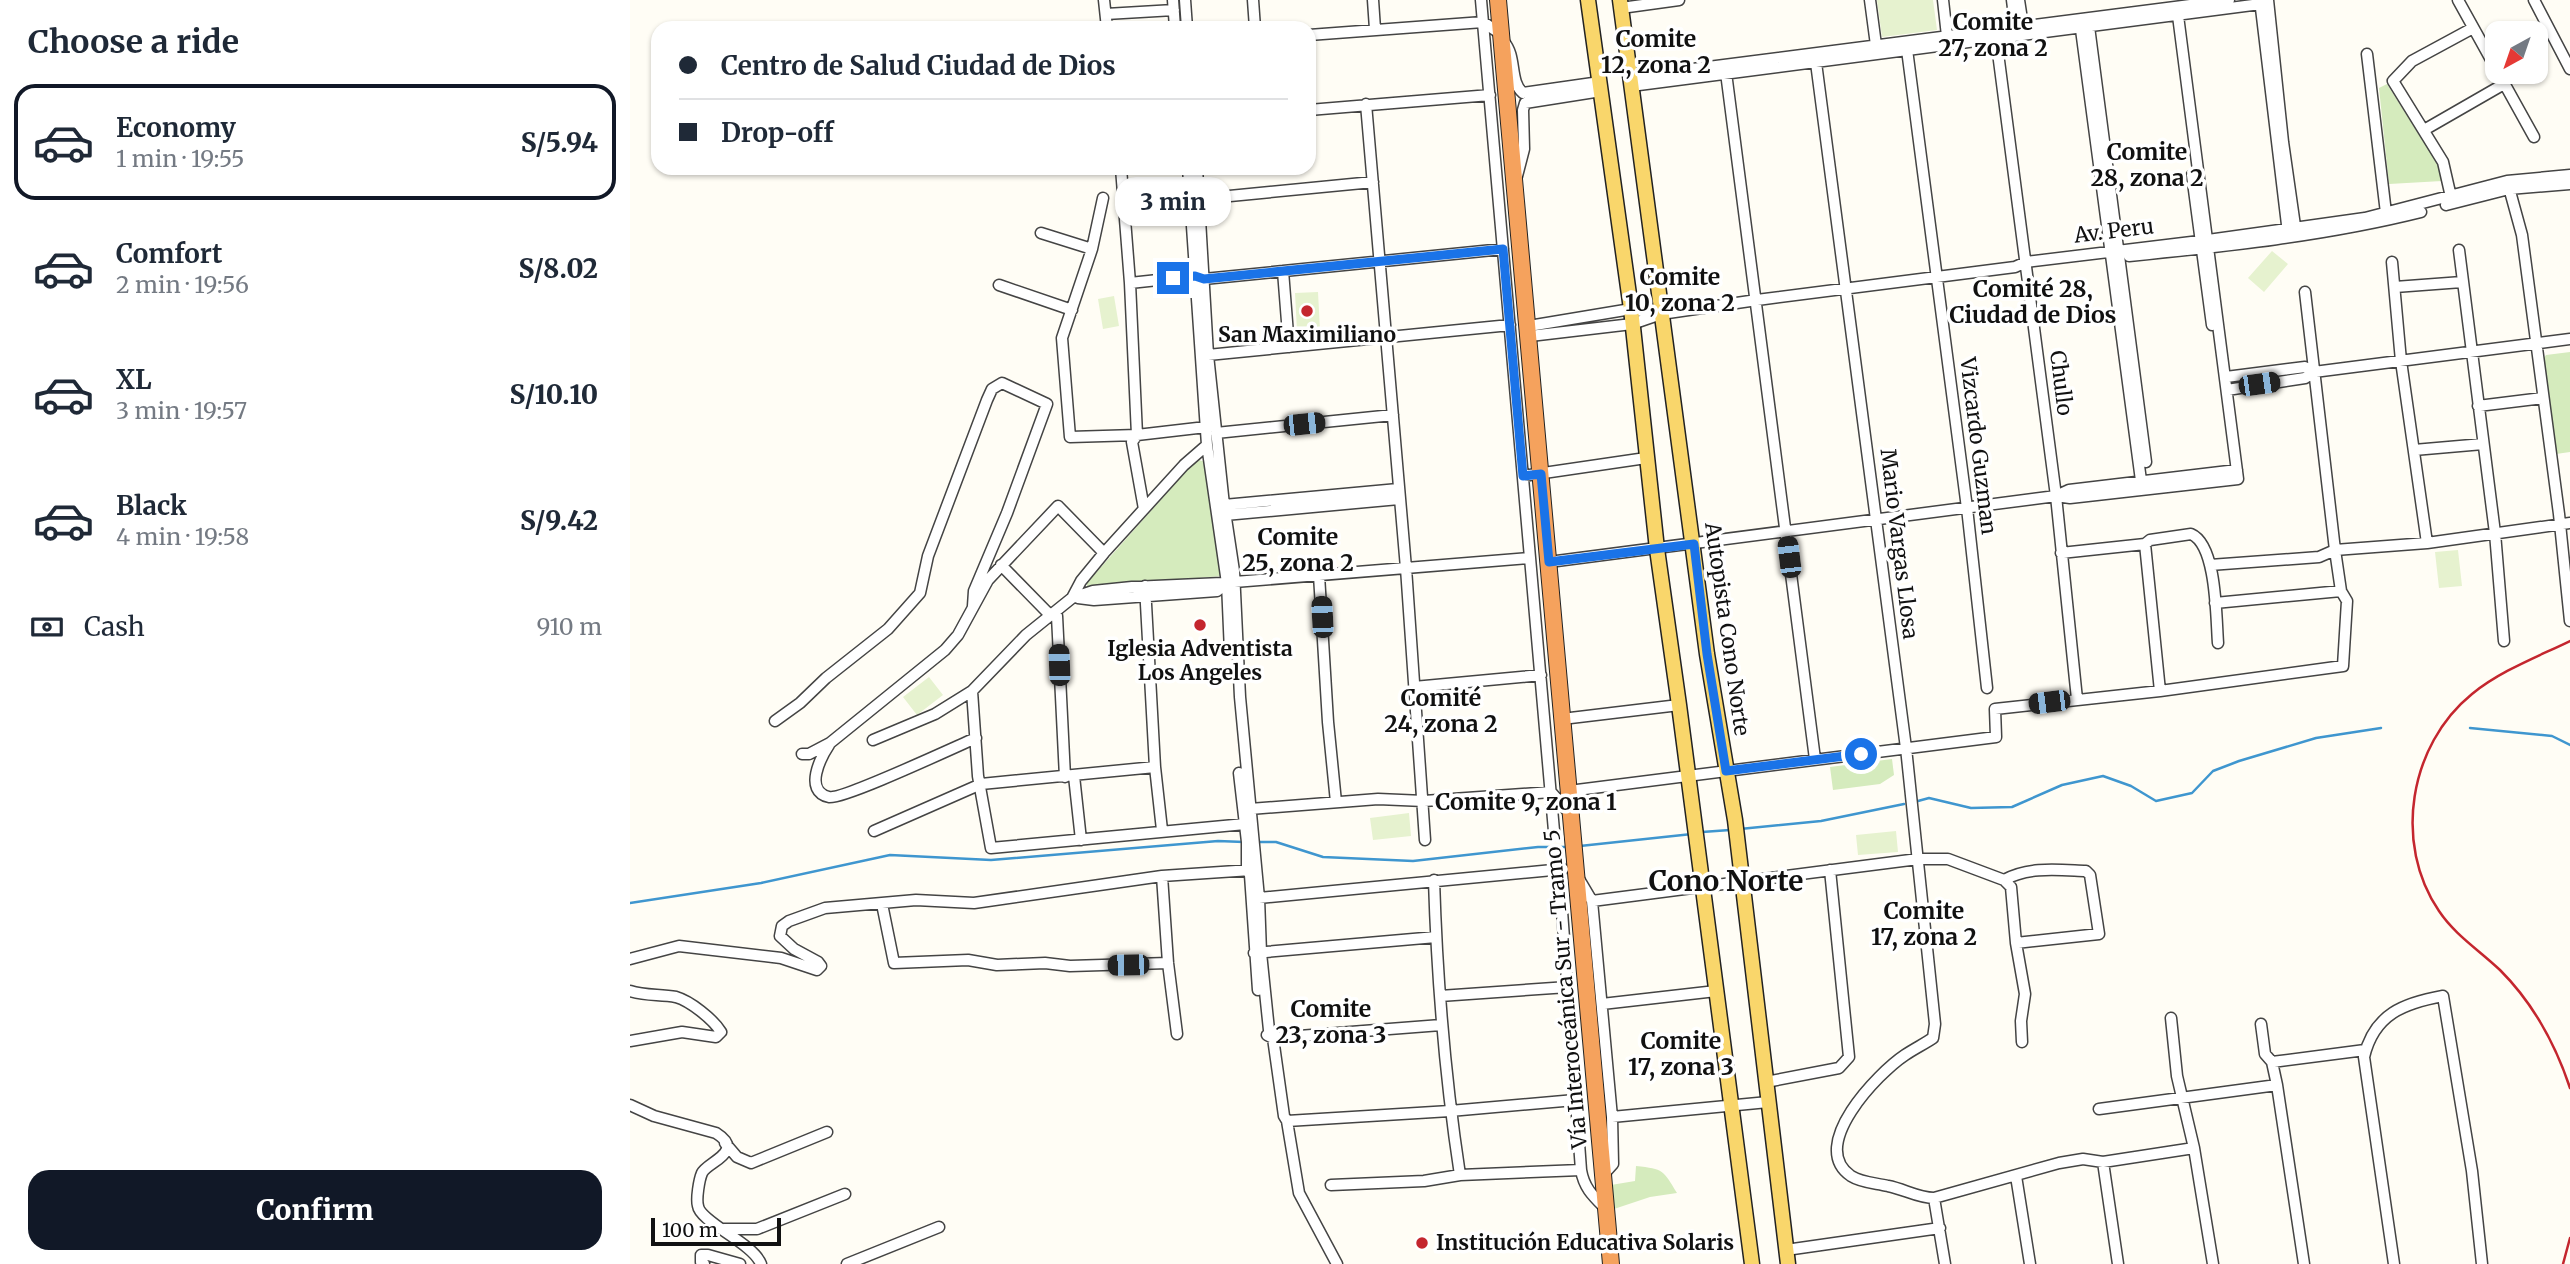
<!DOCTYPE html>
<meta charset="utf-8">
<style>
body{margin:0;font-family:Merriweather,serif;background:#f6f6f7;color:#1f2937;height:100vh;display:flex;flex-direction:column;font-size:26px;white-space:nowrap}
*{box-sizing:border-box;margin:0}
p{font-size:23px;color:#747a83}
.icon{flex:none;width:38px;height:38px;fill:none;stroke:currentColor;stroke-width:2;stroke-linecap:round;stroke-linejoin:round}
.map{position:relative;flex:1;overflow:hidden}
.details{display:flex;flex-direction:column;background:#fff;width:630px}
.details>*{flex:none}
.hud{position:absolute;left:21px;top:21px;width:665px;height:154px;border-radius:21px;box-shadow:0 2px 5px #0004;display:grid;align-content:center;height:154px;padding:0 28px;background:#fff}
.needle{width:46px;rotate:220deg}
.buttons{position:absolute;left:1855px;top:21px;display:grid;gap:14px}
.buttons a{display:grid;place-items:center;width:63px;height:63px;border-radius:14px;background:#fff;box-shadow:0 2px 5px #0004;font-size:35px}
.scale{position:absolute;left:21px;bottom:18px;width:130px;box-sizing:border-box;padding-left:7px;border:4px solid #111;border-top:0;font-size:19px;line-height:24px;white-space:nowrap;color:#111;-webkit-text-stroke:5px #fff;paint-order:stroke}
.end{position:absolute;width:32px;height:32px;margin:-16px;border:9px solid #1a73e8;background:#fff;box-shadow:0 0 0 4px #fff}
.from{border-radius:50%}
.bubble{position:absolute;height:49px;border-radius:21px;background:#fff;box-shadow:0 2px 5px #0004;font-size:23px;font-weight:800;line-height:49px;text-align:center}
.car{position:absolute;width:21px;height:42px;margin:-21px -10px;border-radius:9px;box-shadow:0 0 5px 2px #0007;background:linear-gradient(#222 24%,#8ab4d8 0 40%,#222 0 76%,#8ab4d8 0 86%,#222 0)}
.hud b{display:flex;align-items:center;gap:24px;height:66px;font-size:26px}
.hud b+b{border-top:2px solid #e0e1e3}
.hud i{width:18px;height:18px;background:#1f2937}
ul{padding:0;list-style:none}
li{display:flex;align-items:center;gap:21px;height:116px;margin:0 14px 10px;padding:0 14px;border:4px solid transparent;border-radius:21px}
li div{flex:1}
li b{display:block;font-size:26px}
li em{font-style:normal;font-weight:800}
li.on{border-color:#111827}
li>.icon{width:63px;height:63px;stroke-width:1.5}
h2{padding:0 28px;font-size:32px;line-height:84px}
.pay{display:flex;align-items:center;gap:18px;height:77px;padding:0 28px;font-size:26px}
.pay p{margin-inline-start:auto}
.cta{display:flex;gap:14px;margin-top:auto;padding:14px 28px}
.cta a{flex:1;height:80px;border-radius:21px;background:#111827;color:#fff;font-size:28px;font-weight:800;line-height:80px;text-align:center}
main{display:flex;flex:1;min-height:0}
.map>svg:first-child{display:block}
.green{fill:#d5ebbd}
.pitch{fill:#e6f2cf}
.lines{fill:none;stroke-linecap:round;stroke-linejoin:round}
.stream{stroke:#3f96cf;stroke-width:2.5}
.minor-casing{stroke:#444;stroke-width:13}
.major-casing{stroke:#222;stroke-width:17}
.highway-casing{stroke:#222;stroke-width:18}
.minor{stroke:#fff;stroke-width:10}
.major{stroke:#f9d66b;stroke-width:14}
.highway{stroke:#f5a25d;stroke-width:16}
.rail{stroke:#c4262e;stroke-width:2.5}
.route{stroke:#1a73e8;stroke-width:9}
.poi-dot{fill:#c4262e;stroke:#fff;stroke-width:2.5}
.labels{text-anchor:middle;stroke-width:7;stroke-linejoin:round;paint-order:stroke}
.street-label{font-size:21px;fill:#111;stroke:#fff}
.poi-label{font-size:21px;font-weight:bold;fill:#111;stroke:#fff}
.neighbourhood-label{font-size:23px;font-weight:bold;fill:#111;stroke:#fff}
.district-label{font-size:28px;font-weight:bold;fill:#111;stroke:#fff}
</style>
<main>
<section class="details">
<h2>Choose a ride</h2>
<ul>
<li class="on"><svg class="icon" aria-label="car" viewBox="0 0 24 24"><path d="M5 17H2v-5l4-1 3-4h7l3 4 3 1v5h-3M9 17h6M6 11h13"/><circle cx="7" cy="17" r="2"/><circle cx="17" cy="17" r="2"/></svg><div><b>Economy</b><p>1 min · 19:55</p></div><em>S/5.94</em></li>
<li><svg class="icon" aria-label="car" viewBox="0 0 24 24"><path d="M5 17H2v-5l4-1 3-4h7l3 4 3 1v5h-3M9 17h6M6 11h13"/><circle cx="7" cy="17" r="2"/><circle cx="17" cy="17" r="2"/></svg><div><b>Comfort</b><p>2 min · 19:56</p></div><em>S/8.02</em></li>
<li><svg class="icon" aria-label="car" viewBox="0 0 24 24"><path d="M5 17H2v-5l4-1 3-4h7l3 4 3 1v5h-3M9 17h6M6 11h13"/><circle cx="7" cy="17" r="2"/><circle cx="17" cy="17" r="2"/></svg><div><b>XL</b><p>3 min · 19:57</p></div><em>S/10.10</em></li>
<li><svg class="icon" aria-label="car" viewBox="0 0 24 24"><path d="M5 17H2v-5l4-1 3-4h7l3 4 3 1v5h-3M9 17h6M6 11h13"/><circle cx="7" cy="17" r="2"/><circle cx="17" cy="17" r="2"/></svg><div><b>Black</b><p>4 min · 19:58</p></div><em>S/9.42</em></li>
</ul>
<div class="pay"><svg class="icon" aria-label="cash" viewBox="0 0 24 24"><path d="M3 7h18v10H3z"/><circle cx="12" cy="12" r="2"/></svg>Cash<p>910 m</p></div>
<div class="cta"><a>Confirm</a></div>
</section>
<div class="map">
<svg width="1940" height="1264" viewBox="0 0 1940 1264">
<rect width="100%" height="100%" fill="#fffdf5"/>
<path class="green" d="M1757,84L1810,168L1812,181L1759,184L1749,88Z
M1940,352V452L1926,454L1913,359L1916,355Z
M569,460L575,462L592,576L457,587V583L558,469Z
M1262,759L1264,775L1250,784L1203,790L1200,767Z
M1006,1166C1034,1169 1033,1170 1047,1193L1020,1197L981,1210V1185L1005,1181Z"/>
<path class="pitch" d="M1247,0H1303L1307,30L1252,37Z
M1642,251L1658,264L1634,292L1618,278Z
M688,292L690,330L667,331L665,293Z
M484,296L489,326L473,329L468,299Z
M1828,550L1832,586L1809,588L1805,552Z
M299,677L313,695L287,715L273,697Z
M779,813L781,836L743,840L740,818Z
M1266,831L1268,852L1228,855L1226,835Z"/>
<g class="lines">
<path class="stream" d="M1840,728L1922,736L1940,745
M1288,801L1299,798L1341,808L1382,807L1432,785L1473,776L1501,786L1526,801L1562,793L1583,771L1609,761L1686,738L1751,728
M1110,829L1191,821L1274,804
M1072,832L1100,830
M628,842H646L693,857L783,861L908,847H936
M950,846L1062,834
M0,903L131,883L260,855L361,860L588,841L614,842"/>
<g class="minor-casing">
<path id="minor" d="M474,0L477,28
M543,0L545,28
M555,0L557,28
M623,0L625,28
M743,0L745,29
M851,0L924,831
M1240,0L1246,45
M1313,0L1317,36
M1382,0L1386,32
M1389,0L1393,26
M1630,0L1658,233
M1638,0L1653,142L1666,233
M1828,0L1904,137
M1904,0L1940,69
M991,8L1049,0
M476,14L544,10
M1458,19L1516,462
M1450,22L1512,488
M1365,30L1426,496L1447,699
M679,35L853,22L871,34
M874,42C887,57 879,81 893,93L970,82
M1276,42L1337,508L1357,688
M1737,54L1756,213
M1185,55L1276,748L1305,1024L1303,1038C1294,1044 1284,1049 1275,1055C1248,1073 1177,1146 1221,1176C1232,1183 1246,1183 1258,1186C1274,1189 1288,1198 1304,1198L1429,1163L1453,1159L1473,1162L1564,1148
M1095,65L1185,759
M1000,77L1599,0
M1001,86L1638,3
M736,104L776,568L795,840
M679,110L860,95
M1794,130L1874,84
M491,168L500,283L507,435L502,442L514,509
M558,168L577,445L597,583L600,652
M567,168L578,355L594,505L604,571L610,697L629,898L631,953L639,1030L643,1038L654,1116L657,1121L669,1193L707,1264
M1562,175L1582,325
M887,176L894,149L893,110L895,103L971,91
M1878,184L1892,235L1929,514L1940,621
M1821,197L1813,162L1763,81L1782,61L1843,28
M473,198L462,249L432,338L440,437L507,435L576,427
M569,199L743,182
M1816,205L1879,189L1940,184
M411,233L462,249
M1829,250L1865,533L1874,641
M1499,256C1597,246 1695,236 1791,212
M1762,262L1771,361L1797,543
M653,271L659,347
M500,283L565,276L574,279L873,249
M369,285L442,310
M1765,287L1832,282
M899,326L1001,309L1028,314
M900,336L1002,324L1031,314L1127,300L1385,267L1396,262L1578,240L1735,218L1877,181L1940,175
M578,355L880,325
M1596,377L1675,367L1684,372
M1597,390L1675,378L1684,372L1940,339
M1848,406L1913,398
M586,433L763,415
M1784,450L1853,444
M893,476L1016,458
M1426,496L1440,498L1608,479L1547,8
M594,505L768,489
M595,515L769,499
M1515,544L1530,691
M1431,553L1515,544L1520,540L1561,534C1587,545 1586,618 1588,643
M919,562L1426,496L1439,490L1607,470
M371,565L419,614L427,616L435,777
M1580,565L1689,557L1705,550L1797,543L1940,523
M689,575L698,722L706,802
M515,586L525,767L532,830
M442,598L463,591L502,587L592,583L900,558
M448,598L464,600L587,591L597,583
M1585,603L1711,591
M784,687L911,675
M342,691L348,776L361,848L615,824
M932,719L1049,705
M145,721L170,703L196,678L258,629L290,593L298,556L357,400L362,389L372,383L417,404L377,513L344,591L343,606
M243,740L305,714L342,691L396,635L442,598L451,581L474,553L554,465L577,445
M199,745C191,757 173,791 199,797C212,800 325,747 346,738
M172,754H179L200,743L315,650L328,635L358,580L428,506L474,553
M609,773L617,842V870L620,875L628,990
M444,776L451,840
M939,791L1366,737L1365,709L1530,691L1713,666L1717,601L1711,591L1705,550L1675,292
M620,809L748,799L794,801L921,792L941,815
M244,831L351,784L525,767
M929,870L951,1170C954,1188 963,1196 976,1209
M532,876L538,963L547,1034
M949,879L962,901L982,1117L983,1164L974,1174
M804,880C807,979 815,1077 830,1175
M1374,880C1399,866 1429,870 1456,871L1460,875L1469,934L1386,943
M629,898L933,869
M962,901L1288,859H1318L1374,880L1381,887L1386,943L1395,994L1391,1021L1392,1042
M252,904L264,963L338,960L367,965L415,963L440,966L538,963
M624,953L806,937
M0,959L49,946L151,958L187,970L191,966L188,962L164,949L150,936L152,926L159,921L195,908L286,900L344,903L532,876L621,870
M0,991C15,996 30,994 46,997C60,1001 83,1019 91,1032L86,1037L52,1032L0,1041
M810,996L938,987
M972,1004L1086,991
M1541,1018L1547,1076L1564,1148L1583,1264
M1631,1024L1635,1054L1642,1062L1647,1085L1674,1264
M637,1035L643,1038L811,1025
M1642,1062L1735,1050
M1136,1082L1209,1068L1219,1057L1200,870
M0,1105L24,1116L86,1133C116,1152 77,1162 72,1173C69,1180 66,1199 68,1206C70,1222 123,1243 131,1264
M1469,1109L1647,1085
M982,1117L1138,1102
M657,1121L820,1111L945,1100
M95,1143L107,1157L121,1163L197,1132
M1473,1162L1488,1264
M1386,1176L1400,1264
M701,1185L794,1181L830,1175L951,1170
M1304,1198L1315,1264
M94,1229H127L215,1194
M1156,1250L1310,1228
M74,1264L71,1262V1255H78L110,1264
M217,1264L309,1227
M1764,1264L1734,1057C1744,1014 1774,1003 1813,996L1842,1171L1852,1264"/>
</g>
<g class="major-casing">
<path id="major" d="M958,0L1001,309L1027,549L1049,705L1122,1264
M990,0L1077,654L1105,820L1158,1264"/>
</g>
<g class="highway-casing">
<path id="highway" d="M868,0L981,1264"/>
</g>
<use href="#minor" class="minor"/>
<use href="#major" class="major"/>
<use href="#highway" class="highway"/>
<path class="rail" d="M1940,641C1907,657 1870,671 1842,694C1779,745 1763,844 1809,911C1825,935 1849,950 1870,970C1904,1004 1925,1043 1940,1088
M1933,1264L1940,1238"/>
</g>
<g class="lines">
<path class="route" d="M543,278L565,276L574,279L873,249L893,476L911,474L919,562L1064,544L1077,654L1096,771L1231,754"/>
</g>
<g class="poi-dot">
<circle cx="677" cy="311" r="7"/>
<circle cx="570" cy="625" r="7"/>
<circle cx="792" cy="1243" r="7"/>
</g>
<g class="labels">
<g class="street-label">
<text transform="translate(1484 231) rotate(-7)" y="7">Av. Peru</text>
<text transform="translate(1431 383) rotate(83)" y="7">Chullo</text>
<text transform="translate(1348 446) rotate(83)" y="7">Vizcardo Guzman</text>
<text transform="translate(1269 544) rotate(83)" y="7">Mario Vargas Llosa</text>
<text transform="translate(1097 629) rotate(82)" y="7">Autopista Cono Norte</text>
<text transform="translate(936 989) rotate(-95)" y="7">Vía Interoceánica Sur - Tramo 5</text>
</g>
<g class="poi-label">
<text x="677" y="342">San Maximiliano</text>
<text x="570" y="656">Iglesia Adventista<tspan x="570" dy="24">Los Angeles</tspan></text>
<text x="806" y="1250" text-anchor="start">Institución Educativa Solaris</text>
</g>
<g class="neighbourhood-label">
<text x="1363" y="30">Comite<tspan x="1363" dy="26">27, zona 2</tspan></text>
<text x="1026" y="47">Comite<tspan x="1026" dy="26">12, zona 2</tspan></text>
<text x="1517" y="160">Comite<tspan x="1517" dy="26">28, zona 2</tspan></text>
<text x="1050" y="285">Comite<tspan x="1050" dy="26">10, zona 2</tspan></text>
<text x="1403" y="297">Comité 28,<tspan x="1403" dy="26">Ciudad de Dios</tspan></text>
<text x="668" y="545">Comite<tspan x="668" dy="26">25, zona 2</tspan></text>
<text x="811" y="706">Comité<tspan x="811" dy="26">24, zona 2</tspan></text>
<text x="896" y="810">Comite 9, zona 1</text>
<text x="1294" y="919">Comite<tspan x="1294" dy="26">17, zona 2</tspan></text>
<text x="701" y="1017">Comite<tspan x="701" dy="26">23, zona 3</tspan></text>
<text x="1051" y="1049">Comite<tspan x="1051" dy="26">17, zona 3</tspan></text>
</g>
<g class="district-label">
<text x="1096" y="891">Cono Norte</text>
</g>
</g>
</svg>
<div class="buttons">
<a><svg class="needle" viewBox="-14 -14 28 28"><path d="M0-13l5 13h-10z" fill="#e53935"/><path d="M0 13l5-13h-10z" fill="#747a83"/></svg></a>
</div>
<div class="scale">100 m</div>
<i class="end from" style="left:1231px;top:754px"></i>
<i class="end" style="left:543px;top:278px"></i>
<div class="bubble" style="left:485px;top:177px;width:116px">3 min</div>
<i class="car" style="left:1629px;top:384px;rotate:82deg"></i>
<i class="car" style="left:674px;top:424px;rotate:84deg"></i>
<i class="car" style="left:1159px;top:557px;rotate:353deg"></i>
<i class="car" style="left:692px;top:617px;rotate:357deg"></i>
<i class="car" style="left:429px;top:665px;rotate:358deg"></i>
<i class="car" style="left:1419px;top:702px;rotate:263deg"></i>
<i class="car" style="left:498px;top:965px;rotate:269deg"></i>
<div class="hud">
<b><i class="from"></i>Centro de Salud Ciudad de Dios</b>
<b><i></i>Drop-off</b>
</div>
</div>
</main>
